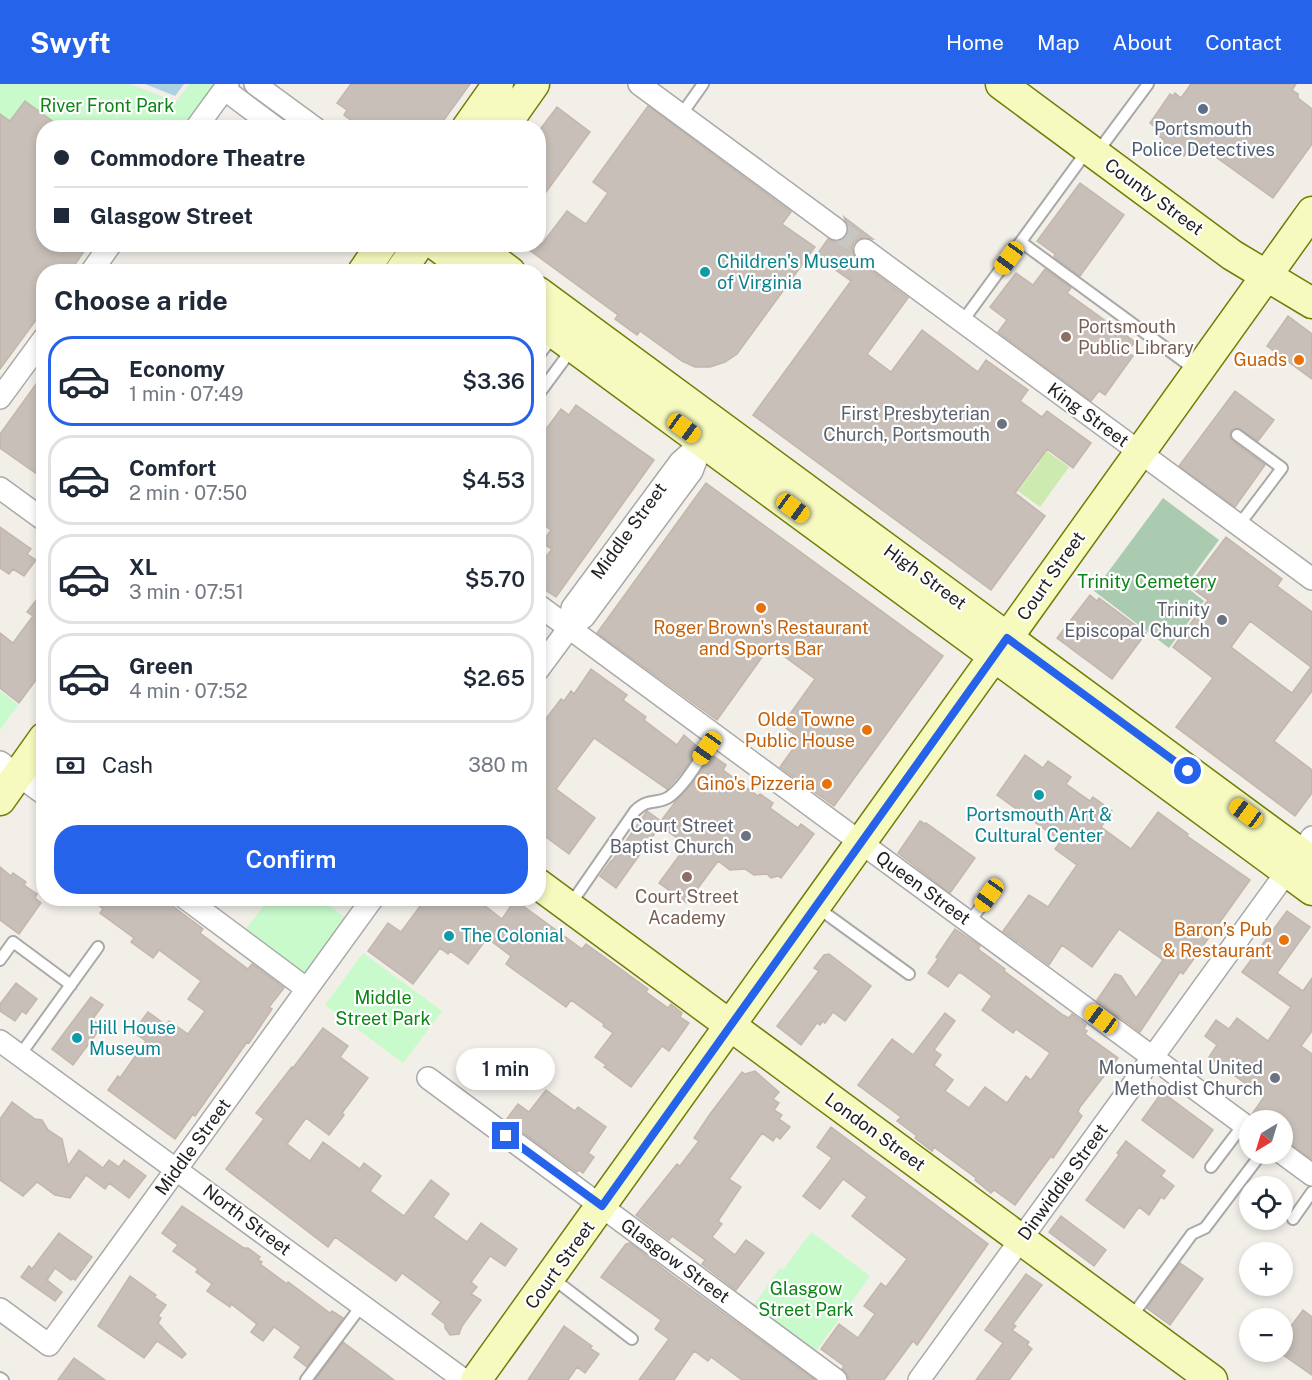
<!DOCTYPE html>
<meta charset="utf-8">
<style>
body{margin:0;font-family:"Public Sans",sans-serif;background:#f2f2f3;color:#1f2937;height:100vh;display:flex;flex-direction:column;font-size:22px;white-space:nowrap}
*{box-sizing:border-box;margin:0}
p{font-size:20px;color:#747a83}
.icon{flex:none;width:33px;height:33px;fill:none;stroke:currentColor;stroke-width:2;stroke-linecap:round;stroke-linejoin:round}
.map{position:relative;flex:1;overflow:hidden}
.panel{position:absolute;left:36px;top:180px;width:510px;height:642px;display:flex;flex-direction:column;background:#fff;border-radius:24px;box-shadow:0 3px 9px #0003}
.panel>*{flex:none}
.banner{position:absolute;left:36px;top:36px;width:510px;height:132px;border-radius:24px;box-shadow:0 3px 9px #0003;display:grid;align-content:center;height:132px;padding:0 18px;background:#fff}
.needle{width:39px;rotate:218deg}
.fabs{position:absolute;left:1239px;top:1026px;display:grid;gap:12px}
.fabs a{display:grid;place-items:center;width:54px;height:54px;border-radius:50%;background:#fff;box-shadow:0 3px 9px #0003;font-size:30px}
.end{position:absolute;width:27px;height:27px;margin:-14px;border:8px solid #2563eb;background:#fff;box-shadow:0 0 0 3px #fff}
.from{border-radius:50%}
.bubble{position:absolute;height:42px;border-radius:21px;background:#fff;box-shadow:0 3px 9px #0003;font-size:20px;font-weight:600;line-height:42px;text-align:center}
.car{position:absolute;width:18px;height:36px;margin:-18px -9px;border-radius:8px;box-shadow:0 0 4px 2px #0007;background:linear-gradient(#f5c518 24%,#345 0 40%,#f5c518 0 76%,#345 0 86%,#f5c518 0)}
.banner b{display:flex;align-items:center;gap:21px;height:57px;font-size:22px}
.banner b+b{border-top:2px solid #e0e1e3}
.banner i{width:15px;height:15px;background:#1f2937}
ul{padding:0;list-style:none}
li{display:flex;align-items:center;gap:18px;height:90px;margin:0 12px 9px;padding:0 6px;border:3px solid #e0e1e3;border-radius:24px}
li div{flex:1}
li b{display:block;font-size:22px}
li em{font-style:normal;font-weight:600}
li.selected{border-color:#2563eb}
li>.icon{width:54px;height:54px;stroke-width:1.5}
h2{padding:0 18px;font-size:27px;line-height:72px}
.pay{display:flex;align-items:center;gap:15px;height:66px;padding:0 18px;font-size:22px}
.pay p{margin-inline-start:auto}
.action{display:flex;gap:12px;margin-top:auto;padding:12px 18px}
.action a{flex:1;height:69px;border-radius:24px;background:#2563eb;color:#fff;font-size:24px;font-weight:600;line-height:69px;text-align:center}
header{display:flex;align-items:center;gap:36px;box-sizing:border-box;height:84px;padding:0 30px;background:#2563eb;color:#fff}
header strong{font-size:28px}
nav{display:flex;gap:33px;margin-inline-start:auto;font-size:21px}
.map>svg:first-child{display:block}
.grass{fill:#cdebb0}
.cemetery{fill:#aacbaf}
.park{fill:#c8facc}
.water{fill:#aad3df}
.pier{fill:#f2efe9}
.building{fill:#c7bfb8;stroke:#c4b6ab;stroke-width:1.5;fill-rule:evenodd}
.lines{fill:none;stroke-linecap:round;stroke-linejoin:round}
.street-tunnel{stroke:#c8c6c1;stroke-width:21;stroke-dasharray:21 10;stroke-linecap:butt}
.lane-casing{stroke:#a9a9a9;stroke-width:14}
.street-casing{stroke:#a9a9a9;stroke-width:24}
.secondary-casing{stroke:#707d05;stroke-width:33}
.lane{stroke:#fff;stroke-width:10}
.street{stroke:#fff;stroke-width:21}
.secondary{stroke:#f7fabf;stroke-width:30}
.route{stroke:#2563eb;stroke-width:8}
.service-dot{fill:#5c6f8a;stroke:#fff;stroke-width:2}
.culture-dot{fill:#0f9aa8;stroke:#fff;stroke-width:2}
.education-dot{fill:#8d6e63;stroke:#fff;stroke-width:2}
.food-dot{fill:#e8710a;stroke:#fff;stroke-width:2}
.worship-dot{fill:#6b7280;stroke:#fff;stroke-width:2}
.labels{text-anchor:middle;stroke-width:4.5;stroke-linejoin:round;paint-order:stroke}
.park-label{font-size:18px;fill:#0c8416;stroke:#fff}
.service-label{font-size:18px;fill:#4e5e75;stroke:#fff}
.street-label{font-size:18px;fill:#222;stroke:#fff}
.culture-label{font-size:18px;fill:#0d838f;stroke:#fff;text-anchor:start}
.education-label{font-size:18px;fill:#785e54;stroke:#fff;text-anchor:start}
.food-label{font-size:18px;fill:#c56008;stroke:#fff;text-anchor:end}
.worship-label{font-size:18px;fill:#5b616d;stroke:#fff;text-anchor:end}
</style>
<header>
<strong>Swyft</strong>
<nav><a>Home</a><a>Map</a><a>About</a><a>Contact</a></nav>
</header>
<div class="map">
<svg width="1312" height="1296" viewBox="0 0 1312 1296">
<rect width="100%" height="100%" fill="#f2efe9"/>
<path class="grass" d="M1030,355L1069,383L1040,423L1018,407L1039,379L1022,366Z"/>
<path class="cemetery" d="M1163,414L1219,456L1185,502L1204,517L1169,564L1094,507Z"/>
<path class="park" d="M0,0H129L176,18L190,0H214L182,43H62L25,17L10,37L0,30Z
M0,607L18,621L0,646Z
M269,815H320L349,836L308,892L245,846Z
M363,869L442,927L403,979L325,921Z
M811,1148L870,1192L814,1270L752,1224L780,1184L783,1186Z"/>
<path class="water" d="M129,0H190L176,18Z"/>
<path class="pier" d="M129,0H145L175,12L184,0H190L176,18Z"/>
<path class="building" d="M351,0H470L438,44H361L344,31L347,26L337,19Z
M1191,0H1296L1292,6L1298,10V14L1312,25V60L1273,114L1199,61L1194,67L1190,64L1184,72L1179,68L1175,73L1159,61L1163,55L1156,50L1159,46L1150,39L1170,10L1173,12L1175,9L1181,14Z
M25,17L62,44H44V160H89L70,188H44V225L0,285V30L10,37Z
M648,22L791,128L782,140L815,163L737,270L725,278L710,283H695L682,277L640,247L637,251L615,235L618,231L521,160H542L567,127L586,140L608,109L593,98Z
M557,23L590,48L538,119V48Z
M1080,99L1124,131L1080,192L1054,173L1055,170L1037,157Z
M844,133L873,155L860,154L854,159L852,165L857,176L908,214L867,270L891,288L922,246L978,288L986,276L1028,306L1020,317L1042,333L1047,327L1091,359L1073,384L1047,365L1015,409L1045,432L991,506L753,331L851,197L816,172L828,155L835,158L846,153L849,146Z
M1045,185L1071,204L1067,209L1135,258L1127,268L1133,272L1105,311L1099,307L1091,317L998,248L1007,236L990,223L1016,189L1033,201Z
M1288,232L1312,250V295L1267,262Z
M44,289V395L0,364V350Z
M1235,307L1274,336L1258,357L1238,344L1231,347L1230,351L1232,357L1265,381L1235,423L1179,382Z
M576,321L654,376L556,513L538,501V483L552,465L542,459L551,446L538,437V356L561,325L569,331Z
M706,399L943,572L834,722L780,683L800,655L782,641L815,595L770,562L717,636L597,549Z
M0,443L31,465L27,470L36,476L24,492L13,485L9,490L0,484Z
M1226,453L1282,495L1277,502L1312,528V607L1274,657L1312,686V709L1295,732L1176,643L1213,594L1173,563L1208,516L1189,502ZM1250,537L1311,583L1292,609L1231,563Z
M44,506V585L19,619L0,604V549L13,559L33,532L27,528Z
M1090,511L1097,517L1099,514L1146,549L1112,595L1057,554Z
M591,585L627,611L623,616L646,633L644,636L677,661L684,651L699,664L682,688L667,705L594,654L556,705L595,734L569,770L538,747V645L561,615L564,617L571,607L574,610Z
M712,671L726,681L723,686L758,712L760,710L773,719L770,724L798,744L801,740L814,750L781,794L778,792L771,794L767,790L754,791L745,785L730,786L718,777L687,819L659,799L687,761L660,742L616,804L600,792L611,777H612L647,727L661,737L676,717L694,697Z
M1025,671L1043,684L1048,677L1071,693L1066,700L1090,717L1093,713L1112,727L1101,743L1131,765L1158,728L1188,750L1187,752L1250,796L1183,890L1180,888L1140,948L1097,916L1115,890L1121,892L1136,914L1163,876L1119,845L1092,883L1062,861L1049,881L1003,847L1029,811L1048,823L1077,781L1055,765L1061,757L997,711Z
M920,737L925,740L926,739L975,774L950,809L898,769Z
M0,783L11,792L13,789L26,798L24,801L37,810L35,814L41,819L19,850L0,836Z
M90,814H162L203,845L200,849L248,885L252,880L284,904L269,923L272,925L249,959L247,958L195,1032L193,1030L175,1055L108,1006L118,992L120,994L146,957L133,948L148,928L166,941L169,937L188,950L205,927L188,915L201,897L159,866L153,874L131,858L134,854L100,829L103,825Z
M426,814L436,821L440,814H475L502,835L515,816L582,865L586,860L607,875L648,905L646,908L668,924L671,920L682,929L680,933L689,939L669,967L662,962L631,1003L604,983L606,981L595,973L613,949L603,942L604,940L571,916L566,923L528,896L506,880L511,872L487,854L468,880L450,867L448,870L440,864L413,900L368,867L388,839L401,848Z
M1287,827L1310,843L1277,889L1303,907L1312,894V947L1301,962L1312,970V1075L1282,1055V1036H1259L1252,1030L1264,1013L1209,973L1217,961L1205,952L1216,936L1229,945L1237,934L1268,957L1291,923L1242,888Z
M955,845L980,862L978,865L1005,885L1004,887L1063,931L1069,934L1072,930L1086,941L1084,945L1087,947L1085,950L1118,974L1080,1023L1078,1028L1082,1032L1053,1074L1051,1072L1015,1121L994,1106L991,1109L975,1096L976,1094L934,1063L932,1067L915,1054L917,1052L897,1037L901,1033L858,1001L892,955L913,971L945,929L955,937L934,966L941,971L934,981L953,996L945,1007L969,1024L985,1003L1007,1019L1026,992L1031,996L1050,969L1016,945L1013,949L982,926L992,912L961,889H958L948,903L928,889L938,875L936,873Z
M829,870L871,902L845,937L833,928L825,939L823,937L820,941L817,939L801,961L777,942L819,887L814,884L824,871Z
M16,899L37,915L26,930L22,927L15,937L0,927V920Z
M91,913L103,921L92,936L102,942L73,981L52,965Z
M323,944L348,962L340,973L368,994L342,1029L344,1031L329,1051L306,1034L287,1060L310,1077L323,1058L360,1085L364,1079L381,1092L370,1107L404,1132L431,1096L449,1110L433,1133L467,1158L481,1139L517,1165L505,1182L490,1172L471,1198L477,1203L471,1210L481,1216L462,1242L459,1250L450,1251L445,1244V1240L432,1230L441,1218L402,1189L396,1197L335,1153L328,1163L226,1085L264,1035L256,1029L292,983L293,984Z
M755,987L779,1008L773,1015L779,1019L774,1026L782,1031L779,1035L790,1043L780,1055L776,1052L773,1057L762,1049L729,1095L741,1103L718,1137L722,1140L712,1153L735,1171L746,1156L764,1169L736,1206L702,1180L705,1176L672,1152L669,1156L636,1131L677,1080L680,1082L699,1057L694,1054L710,1030L742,988L745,990Z
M546,1006L575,1027L578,1023L606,1043L588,1069L594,1073L583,1089L579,1086L577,1088L506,1036L518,1020L529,1028Z
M1162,1008L1213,1046L1193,1074L1142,1036Z
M12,1018L35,1035L42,1036L48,1046L62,1055L68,1082L79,1066L103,1084L109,1076L119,1083L124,1076L146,1092L129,1114L109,1099L105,1105L86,1091L70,1114L55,1111L37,1098L23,1112L0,1096V1035Z
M831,1043L988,1160L917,1261L913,1257L884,1296H849L847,1290L842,1285L844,1282L821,1265L839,1240L858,1254L875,1230L864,1222L881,1199L886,1203L907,1175L852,1132L867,1113L843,1095L820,1125L803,1112L832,1074L817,1063Z
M1126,1057L1165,1087L1161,1092L1174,1102L1164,1115L1161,1113L1149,1131L1139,1123L1124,1144L1086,1116L1119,1071L1117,1069Z
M182,1122L244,1164H248L260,1173L258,1176L262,1178L260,1180L287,1200L288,1198L330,1229L332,1227L343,1234L307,1283L294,1273L301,1263L274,1243L263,1257L251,1248L257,1240L231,1220L230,1223L207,1207L212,1200L196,1188L198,1185L173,1167L178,1161L162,1149Z
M1061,1132L1106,1166L1094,1182L1049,1148Z
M59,1149L92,1173L75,1196L73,1194L71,1196L55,1184L47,1196L62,1208L55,1217L21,1193L29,1182L32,1185Z
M630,1159L674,1193L815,1296H742L711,1273L708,1277L694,1267L674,1296H639L669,1255L655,1245L661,1236L601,1193L626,1160Z
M1180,1179L1203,1195L1170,1241L1147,1224Z
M1026,1190L1042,1201L1013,1240L1016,1242L1012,1246L1029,1258L1027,1261L1032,1265L1009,1296H976L1003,1259L985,1246Z
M130,1192L156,1211L154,1213L166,1221L158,1232L161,1234L158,1239L186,1270L182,1274L157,1257L144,1274L98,1242Z
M1303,1226L1312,1233V1291L1282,1270V1254Z
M564,1242L592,1262L590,1264L599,1270L585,1289L577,1283L568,1296H528Z
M343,1258L394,1296H315Z
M74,1274L105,1296H58Z"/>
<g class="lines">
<path class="street-tunnel" d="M836,145L865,166"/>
<g class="lane-casing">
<path id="lane" d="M681,31L703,0
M1096,70L1148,0
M1021,158L1197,287
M962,238L1087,67
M538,272L554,252
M538,311L572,265
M1237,351L1282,384L1239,441
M570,821L635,727C649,713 657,721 669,713C687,700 702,670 716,652
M818,824L909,890
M969,839L989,811
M0,876L13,858L71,901
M20,971L98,863
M1211,1083L1243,1041
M1293,1135L1312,1108
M551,1193L632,1255
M1130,1235L1192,1150L1205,1144L1261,1070
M0,1294L3,1296
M306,1296L362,1221"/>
</g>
<g class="street-casing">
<path id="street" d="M255,0L315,44
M639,0L836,145
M224,5L276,44
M196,44L228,0
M865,166L1312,495
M91,188L111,160
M0,314L44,254
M0,404L44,436
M538,521L1250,1045
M569,544L572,524L680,378L699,361
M538,586L569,544L584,533L692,387L703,358
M0,678L44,710
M185,814L307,905
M0,957L464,1296
M428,994L836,1296
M1282,1069L1312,1091
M0,1225L49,1261L373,814
M919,1296L1312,753"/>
</g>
<g class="secondary-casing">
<path id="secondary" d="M1001,0L1232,171L1312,219
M467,44L498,0
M503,44L534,0
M435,160L472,188
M473,160L510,188
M363,188L382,160
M400,188L419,160
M538,208L1312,778
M538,237L1312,806
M0,716L44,654
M538,800L1212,1296
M476,1296L1312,128"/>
</g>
<use href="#lane" class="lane"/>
<use href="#street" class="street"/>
<use href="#secondary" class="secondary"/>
</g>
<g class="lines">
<path class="route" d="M506,1052L602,1122L1007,554L1188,687"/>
</g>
<circle class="service-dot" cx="1203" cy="25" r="6"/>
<g class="culture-dot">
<circle cx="705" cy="188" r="6"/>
<circle cx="1039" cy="711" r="6"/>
<circle cx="449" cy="852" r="6"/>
<circle cx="77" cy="954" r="6"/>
</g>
<g class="education-dot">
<circle cx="1066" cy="253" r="6"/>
<circle cx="687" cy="793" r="6"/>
</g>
<g class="food-dot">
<circle cx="1299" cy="276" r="6"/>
<circle cx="761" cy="524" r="6"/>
<circle cx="867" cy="646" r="6"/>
<circle cx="827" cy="700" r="6"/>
<circle cx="1284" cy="856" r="6"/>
</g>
<g class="worship-dot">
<circle cx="1002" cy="340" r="6"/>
<circle cx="1222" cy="536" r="6"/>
<circle cx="746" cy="752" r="6"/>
<circle cx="1275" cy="994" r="6"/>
</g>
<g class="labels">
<g class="park-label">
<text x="107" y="28">River Front Park</text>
<text x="1147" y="504">Trinity Cemetery</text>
<text x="383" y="920">Middle<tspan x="383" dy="21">Street Park</tspan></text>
<text x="806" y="1211">Glasgow<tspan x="806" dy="21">Street Park</tspan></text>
</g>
<g class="service-label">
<text x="1203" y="51">Portsmouth<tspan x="1203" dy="21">Police Detectives</tspan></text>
</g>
<g class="street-label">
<text transform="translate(1154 113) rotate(36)" y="6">County Street</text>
<text transform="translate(1088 331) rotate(36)" y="6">King Street</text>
<text transform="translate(629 447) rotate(-54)" y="6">Middle Street</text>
<text transform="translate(1051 492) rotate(-55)" y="6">Court Street</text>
<text transform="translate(925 493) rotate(36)" y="6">High Street</text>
<text transform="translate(923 804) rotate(36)" y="6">Queen Street</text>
<text transform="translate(875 1048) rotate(36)" y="6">London Street</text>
<text transform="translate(193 1063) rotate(-54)" y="6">Middle Street</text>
<text transform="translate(1063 1098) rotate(-54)" y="6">Dinwiddie Street</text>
<text transform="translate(247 1136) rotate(37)" y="6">North Street</text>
<text transform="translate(675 1177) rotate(36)" y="6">Glasgow Street</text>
<text transform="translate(560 1181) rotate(-54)" y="6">Court Street</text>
</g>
<g class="culture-label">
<text x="717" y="184">Children's Museum<tspan x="717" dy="21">of Virginia</tspan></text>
<text x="1039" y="737" text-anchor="middle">Portsmouth Art &amp;<tspan x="1039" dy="21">Cultural Center</tspan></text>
<text x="461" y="858">The Colonial</text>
<text x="89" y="950">Hill House<tspan x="89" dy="21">Museum</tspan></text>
</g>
<g class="education-label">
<text x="1078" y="249">Portsmouth<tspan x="1078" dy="21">Public Library</tspan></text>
<text x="687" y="819" text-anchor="middle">Court Street<tspan x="687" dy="21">Academy</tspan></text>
</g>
<g class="food-label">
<text x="1287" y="282">Guads</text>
<text x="761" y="550" text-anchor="middle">Roger Brown's Restaurant<tspan x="761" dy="21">and Sports Bar</tspan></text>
<text x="855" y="642">Olde Towne<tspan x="855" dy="21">Public House</tspan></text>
<text x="815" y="706">Gino's Pizzeria</text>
<text x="1272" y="852">Baron’s Pub<tspan x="1272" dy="21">&amp; Restaurant</tspan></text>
</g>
<g class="worship-label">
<text x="990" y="336">First Presbyterian<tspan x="990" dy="21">Church, Portsmouth</tspan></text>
<text x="1210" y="532">Trinity<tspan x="1210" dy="21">Episcopal Church</tspan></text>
<text x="734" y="748">Court Street<tspan x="734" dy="21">Baptist Church</tspan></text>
<text x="1263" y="990">Monumental United<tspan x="1263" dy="21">Methodist Church</tspan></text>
</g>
</g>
</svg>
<div class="fabs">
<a><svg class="needle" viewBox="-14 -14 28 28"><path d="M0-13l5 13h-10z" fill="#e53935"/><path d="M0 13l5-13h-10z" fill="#747a83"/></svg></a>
<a><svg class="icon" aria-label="locate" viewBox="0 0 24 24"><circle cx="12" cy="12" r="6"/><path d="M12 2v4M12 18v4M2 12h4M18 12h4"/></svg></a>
<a>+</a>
<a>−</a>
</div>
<i class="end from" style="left:1188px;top:687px"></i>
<i class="end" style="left:506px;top:1052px"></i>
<div class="bubble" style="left:456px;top:964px;width:99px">1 min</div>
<i class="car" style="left:1009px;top:174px;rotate:216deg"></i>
<i class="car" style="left:684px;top:344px;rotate:126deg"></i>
<i class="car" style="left:793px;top:424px;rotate:126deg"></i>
<i class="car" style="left:707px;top:664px;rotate:215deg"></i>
<i class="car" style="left:1246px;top:729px;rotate:306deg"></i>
<i class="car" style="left:989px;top:811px;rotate:216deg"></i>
<i class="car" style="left:1101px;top:935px;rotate:306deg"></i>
<div class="banner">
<b><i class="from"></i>Commodore Theatre</b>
<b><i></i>Glasgow Street</b>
</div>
<section class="panel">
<h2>Choose a ride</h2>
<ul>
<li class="selected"><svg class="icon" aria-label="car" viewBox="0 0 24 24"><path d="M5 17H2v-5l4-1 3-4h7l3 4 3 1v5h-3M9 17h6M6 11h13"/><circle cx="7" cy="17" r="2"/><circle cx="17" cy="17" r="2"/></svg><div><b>Economy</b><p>1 min · 07:49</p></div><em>$3.36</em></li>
<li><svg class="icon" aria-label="car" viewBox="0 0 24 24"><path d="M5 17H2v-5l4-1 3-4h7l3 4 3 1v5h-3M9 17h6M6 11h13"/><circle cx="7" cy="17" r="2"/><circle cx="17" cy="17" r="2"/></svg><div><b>Comfort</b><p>2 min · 07:50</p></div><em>$4.53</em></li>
<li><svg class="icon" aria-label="car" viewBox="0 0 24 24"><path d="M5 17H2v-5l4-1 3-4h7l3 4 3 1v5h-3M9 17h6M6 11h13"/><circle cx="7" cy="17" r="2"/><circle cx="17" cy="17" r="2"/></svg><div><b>XL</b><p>3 min · 07:51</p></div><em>$5.70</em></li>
<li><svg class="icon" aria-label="car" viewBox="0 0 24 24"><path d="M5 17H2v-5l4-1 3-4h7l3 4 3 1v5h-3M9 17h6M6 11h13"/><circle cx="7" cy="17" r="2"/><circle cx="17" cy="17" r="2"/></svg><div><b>Green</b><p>4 min · 07:52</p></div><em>$2.65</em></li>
</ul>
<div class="pay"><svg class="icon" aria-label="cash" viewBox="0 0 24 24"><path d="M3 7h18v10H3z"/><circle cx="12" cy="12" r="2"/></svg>Cash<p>380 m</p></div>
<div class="action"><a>Confirm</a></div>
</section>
</div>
